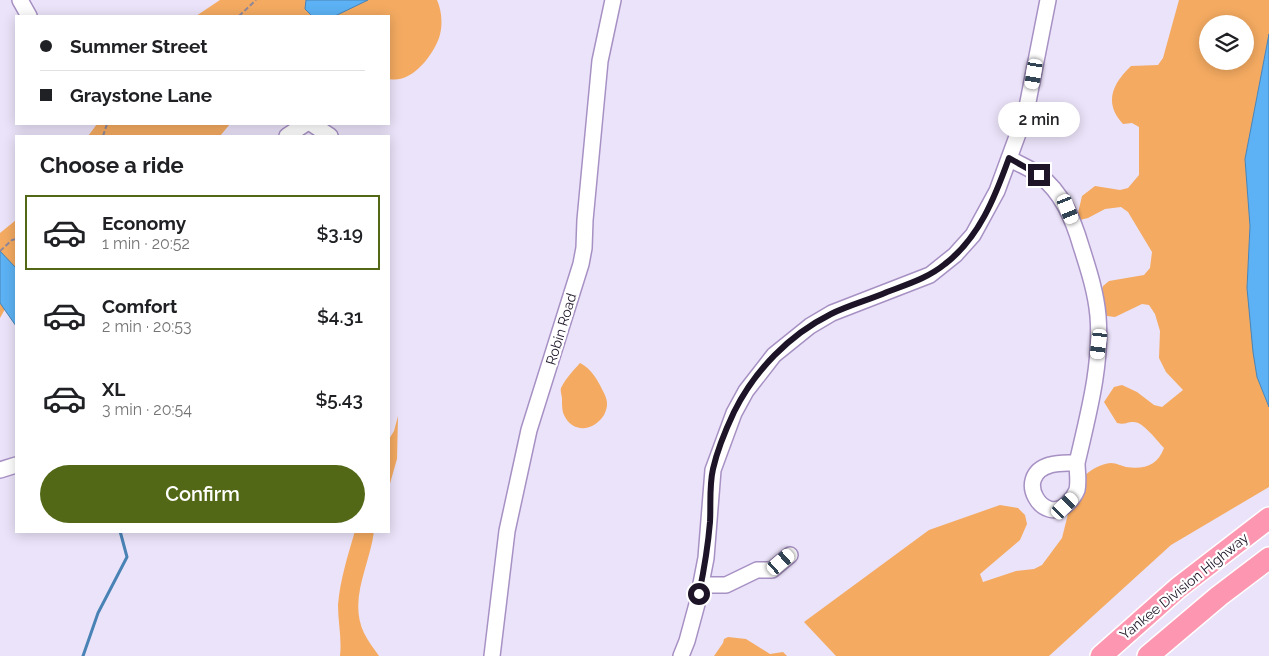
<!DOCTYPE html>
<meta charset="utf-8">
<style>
body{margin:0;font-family:Raleway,sans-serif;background:#f6f6f6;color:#202124;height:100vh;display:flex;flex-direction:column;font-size:19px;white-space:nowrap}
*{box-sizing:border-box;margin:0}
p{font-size:16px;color:#757577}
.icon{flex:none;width:28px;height:28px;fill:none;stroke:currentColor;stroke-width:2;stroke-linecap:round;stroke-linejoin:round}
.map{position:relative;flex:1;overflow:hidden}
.details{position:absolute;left:15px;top:135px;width:375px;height:398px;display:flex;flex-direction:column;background:#fff;border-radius:0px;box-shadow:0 2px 12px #0003}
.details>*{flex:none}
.hud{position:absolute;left:15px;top:15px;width:375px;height:110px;border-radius:0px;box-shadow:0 2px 12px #0003;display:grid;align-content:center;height:110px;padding:0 25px;background:#fff}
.buttons{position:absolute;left:1199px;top:15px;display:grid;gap:10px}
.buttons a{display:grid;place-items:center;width:55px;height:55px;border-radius:50%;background:#fff;box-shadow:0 2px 12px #0003;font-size:25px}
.end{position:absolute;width:22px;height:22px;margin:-11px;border:6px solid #1d1427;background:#fff;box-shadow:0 0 0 2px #fff}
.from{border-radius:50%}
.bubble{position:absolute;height:35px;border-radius:18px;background:#fff;box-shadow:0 2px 12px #0003;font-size:16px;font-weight:600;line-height:35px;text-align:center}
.car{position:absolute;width:15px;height:30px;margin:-15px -8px;border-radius:6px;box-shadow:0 0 4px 1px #0007;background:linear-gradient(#fff 24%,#345 0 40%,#fff 0 76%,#345 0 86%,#fff 0)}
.hud b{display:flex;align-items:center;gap:18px;height:48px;font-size:19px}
.hud b+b{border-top:1px solid #e0e0e0}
.hud i{width:12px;height:12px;background:#202124}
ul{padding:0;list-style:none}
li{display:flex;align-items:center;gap:15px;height:75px;margin:0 10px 8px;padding:0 15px;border:2px solid transparent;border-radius:0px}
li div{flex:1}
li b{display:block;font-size:19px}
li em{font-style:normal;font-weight:600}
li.current{border-color:#526817}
li>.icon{width:45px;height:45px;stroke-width:1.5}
h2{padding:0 25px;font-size:22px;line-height:60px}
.primary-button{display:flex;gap:10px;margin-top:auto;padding:10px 25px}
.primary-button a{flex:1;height:58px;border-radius:30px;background:#526817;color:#fff;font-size:20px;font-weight:600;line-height:58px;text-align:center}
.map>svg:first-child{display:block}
.green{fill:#f4aa61;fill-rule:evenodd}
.water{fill:#5cb2f4;stroke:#4983b6}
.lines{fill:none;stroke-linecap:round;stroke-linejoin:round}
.stream{stroke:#4983b6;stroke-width:3}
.minor-casing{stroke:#a791c4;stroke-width:18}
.highway-casing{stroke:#fff;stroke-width:24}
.path{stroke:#8f879b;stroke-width:2;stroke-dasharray:5 2.5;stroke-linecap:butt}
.minor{stroke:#fff;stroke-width:15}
.highway{stroke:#fd97b1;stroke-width:21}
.route{stroke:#1d1427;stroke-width:6}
.labels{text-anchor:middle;stroke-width:4.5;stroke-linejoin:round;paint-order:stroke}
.street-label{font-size:14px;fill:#1d1427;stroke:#fff}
</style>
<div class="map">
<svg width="1269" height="656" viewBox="0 0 1269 656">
<rect width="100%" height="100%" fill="#ebe3f9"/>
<path class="green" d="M220,0H437C442,11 443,26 439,38C432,57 411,84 389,79V16H196Z
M1179,0H1269V34L1245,159L1250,226L1247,288L1257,377L1269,407V487L1171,545L1049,656H836L804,622L929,530L1000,505L1018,508L1025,515L1027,524L1020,540L980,574L983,582L1016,571L1034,569L1042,565L1062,538L1068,514L1064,498C1077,483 1090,465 1111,463C1116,463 1122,466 1126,467C1144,470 1158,465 1164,448C1157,441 1143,421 1133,422C1126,422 1126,425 1117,423L1104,402L1114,387L1122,385L1137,392L1154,405L1162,407L1183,390L1166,372L1159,358L1160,331L1155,314L1149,305L1142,304L1115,317L1107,316L1101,311L1099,302L1103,286L1109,281L1144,275L1150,268L1152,252L1128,212L1121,207L1105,209L1088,218L1080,220L1078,213L1082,196L1095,186L1120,190L1128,188L1139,175V127L1132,123L1123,124C1103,103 1113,83 1131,66L1158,65L1163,58ZM1208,24H1245V61H1208Z
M97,124H230L220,136H88Z
M16,220V301L5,309L0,318V233Z
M580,363C592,369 598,381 604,393C608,401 608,407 604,415C594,431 573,434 564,415C562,411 562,404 562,399C562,396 560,391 561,388C565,379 574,370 580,363Z
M398,416L397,459L389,487V439L394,431Z
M355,531H374C370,565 348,599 364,633C368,641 374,649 379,656H340C342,639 338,622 338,605C340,580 348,555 355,531Z
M728,637L746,639L770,654L783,652L787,656H714L723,643L724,639Z"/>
<path class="water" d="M306,0H368L335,16H312L305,9Z
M1269,34V407L1257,377L1253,352L1247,288L1250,226L1245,159Z
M0,251L16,268V326L0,303Z"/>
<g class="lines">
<path class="stream" d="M83,656L98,613L127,557L120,531"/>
<g class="minor-casing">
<path id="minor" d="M20,0L29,16
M312,124L330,136
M287,136L305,124
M1009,158C1018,164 1030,168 1039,175C1062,192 1073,219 1081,246C1088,268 1096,292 1098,316C1102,365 1088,415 1077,463C1068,463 1059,462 1050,465C1012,476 1044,528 1068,503C1072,499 1075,495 1077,490C1079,481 1077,471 1077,463
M0,470L16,465
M701,585H726L757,570H772L790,555
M492,656L507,531L529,430L581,264L584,248L585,220L600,61L613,0
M681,656L687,641L697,604L706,558L713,470L734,413L746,391L774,355L810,326L832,313L930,275L955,255L973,235L997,191L1026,112L1048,0"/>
</g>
<g class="highway-casing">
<path id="highway" d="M1101,656L1178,588L1269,518
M1148,656L1219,596L1269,558"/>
</g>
<path class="path" d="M239,16L256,0
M103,136L107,124
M0,251L12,240L16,239"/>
<use href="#minor" class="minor"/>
<use href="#highway" class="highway"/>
</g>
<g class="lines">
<path class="route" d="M699,594C704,570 708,546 710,522C711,505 709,486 713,469C717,451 726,429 734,412C755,370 789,335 831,314C849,305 869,300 887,292C908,284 928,278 945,264C979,238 995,197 1009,158L1039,175"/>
</g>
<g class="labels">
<g class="street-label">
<text transform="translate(561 329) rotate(-73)" y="5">Robin Road</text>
<text transform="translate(1184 586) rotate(-39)" y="5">Yankee Division Highway</text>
</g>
</g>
</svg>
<div class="buttons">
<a><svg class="icon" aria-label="layers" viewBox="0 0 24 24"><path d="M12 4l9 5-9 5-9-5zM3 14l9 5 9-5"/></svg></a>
</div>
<i class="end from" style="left:699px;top:594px"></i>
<i class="end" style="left:1039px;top:175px"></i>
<div class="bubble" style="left:998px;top:102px;width:82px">2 min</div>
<i class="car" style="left:1034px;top:74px;rotate:189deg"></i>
<i class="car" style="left:1068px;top:209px;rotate:158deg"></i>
<i class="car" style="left:1099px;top:344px;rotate:187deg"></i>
<i class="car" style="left:1065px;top:506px;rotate:45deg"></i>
<i class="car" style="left:781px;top:562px;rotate:49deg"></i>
<div class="hud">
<b><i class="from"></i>Summer Street</b>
<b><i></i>Graystone Lane</b>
</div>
<section class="details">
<h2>Choose a ride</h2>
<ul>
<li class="current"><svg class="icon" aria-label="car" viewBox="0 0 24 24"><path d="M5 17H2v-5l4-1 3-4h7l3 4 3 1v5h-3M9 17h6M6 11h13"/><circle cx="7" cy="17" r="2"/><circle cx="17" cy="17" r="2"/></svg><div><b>Economy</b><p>1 min · 20:52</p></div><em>$3.19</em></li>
<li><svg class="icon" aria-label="car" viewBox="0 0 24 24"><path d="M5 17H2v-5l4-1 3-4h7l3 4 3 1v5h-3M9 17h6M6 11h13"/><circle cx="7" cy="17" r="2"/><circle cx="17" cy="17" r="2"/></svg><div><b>Comfort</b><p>2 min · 20:53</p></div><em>$4.31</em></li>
<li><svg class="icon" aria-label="car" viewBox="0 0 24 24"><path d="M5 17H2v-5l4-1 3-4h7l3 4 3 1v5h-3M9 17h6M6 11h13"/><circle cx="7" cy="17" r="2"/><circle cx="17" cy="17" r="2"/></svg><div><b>XL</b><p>3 min · 20:54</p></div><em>$5.43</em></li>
</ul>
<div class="primary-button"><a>Confirm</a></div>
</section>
</div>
